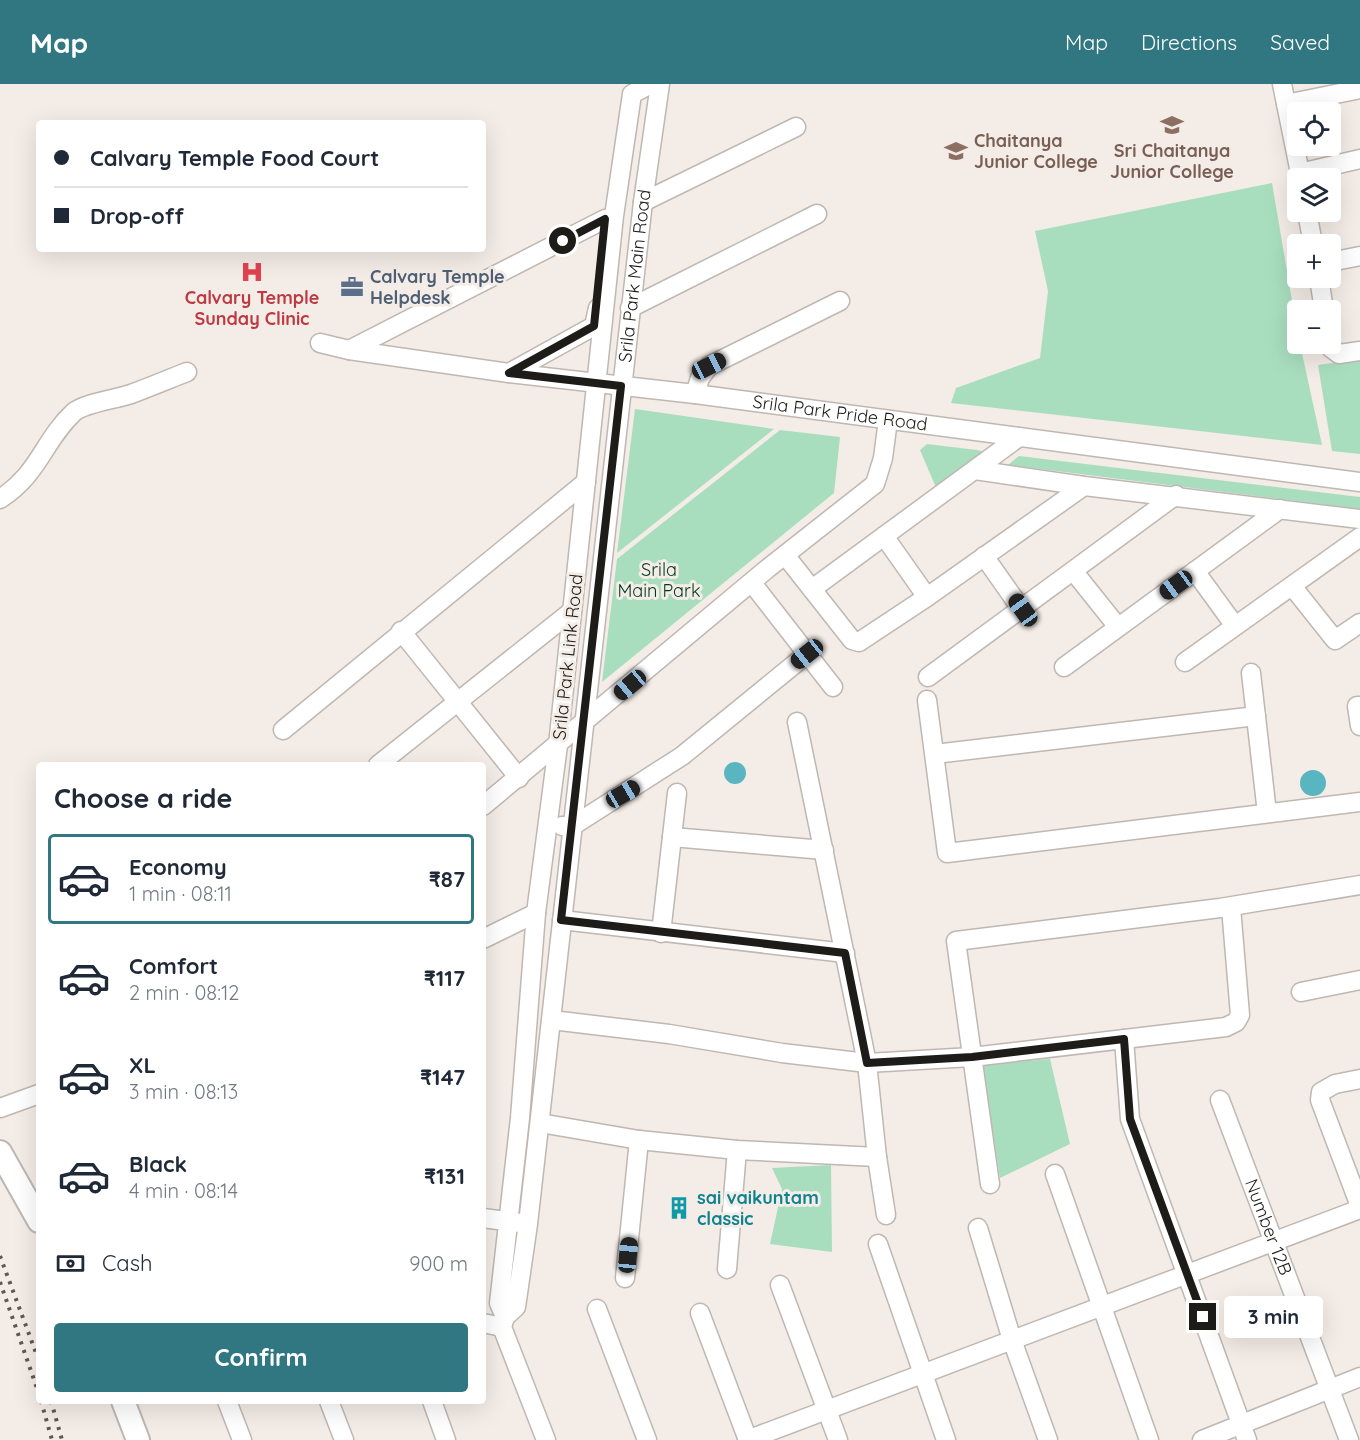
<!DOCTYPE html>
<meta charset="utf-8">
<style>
body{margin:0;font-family:Quicksand,sans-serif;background:#f6f6f7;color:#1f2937;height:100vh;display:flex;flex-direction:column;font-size:22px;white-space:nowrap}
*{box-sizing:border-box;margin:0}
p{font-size:20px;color:#747a83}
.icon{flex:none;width:33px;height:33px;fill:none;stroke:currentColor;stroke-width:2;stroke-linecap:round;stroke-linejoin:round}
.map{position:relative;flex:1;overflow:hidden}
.side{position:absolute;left:36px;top:678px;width:450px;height:642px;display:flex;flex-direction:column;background:#fff;border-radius:6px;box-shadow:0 6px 24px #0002}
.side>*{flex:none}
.banner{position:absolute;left:36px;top:36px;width:450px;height:132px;border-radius:6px;box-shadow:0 6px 24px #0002;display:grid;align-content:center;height:132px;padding:0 18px;background:#fff}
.buttons{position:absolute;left:1287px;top:18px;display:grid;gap:12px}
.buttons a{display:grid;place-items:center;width:54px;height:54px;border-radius:6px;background:#fff;box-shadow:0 6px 24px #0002;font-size:30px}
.end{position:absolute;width:27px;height:27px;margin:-14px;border:8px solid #1e1c19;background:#fff;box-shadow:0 0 0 3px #fff}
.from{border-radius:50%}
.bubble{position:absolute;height:42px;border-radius:6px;background:#fff;box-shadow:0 6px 24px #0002;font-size:20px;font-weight:700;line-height:42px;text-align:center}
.car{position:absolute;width:18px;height:36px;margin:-18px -9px;border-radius:8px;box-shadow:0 0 4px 2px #0007;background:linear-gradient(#222 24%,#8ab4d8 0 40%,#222 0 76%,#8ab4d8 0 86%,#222 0)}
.banner b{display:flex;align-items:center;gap:21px;height:57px;font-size:22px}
.banner b+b{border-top:2px solid #e0e1e3}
.banner i{width:15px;height:15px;background:#1f2937}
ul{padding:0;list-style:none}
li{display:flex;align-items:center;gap:18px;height:90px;margin:0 12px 9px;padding:0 6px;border:3px solid transparent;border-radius:6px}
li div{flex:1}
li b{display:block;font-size:22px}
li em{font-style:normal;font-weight:700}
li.active{border-color:#307782}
li>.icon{width:54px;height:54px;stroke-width:1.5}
h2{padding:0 18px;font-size:27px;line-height:72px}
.pay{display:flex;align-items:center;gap:15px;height:66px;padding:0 18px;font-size:22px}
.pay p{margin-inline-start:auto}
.primary-button{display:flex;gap:12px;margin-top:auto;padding:12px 18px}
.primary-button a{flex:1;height:69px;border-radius:6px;background:#307782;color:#fff;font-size:24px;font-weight:700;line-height:69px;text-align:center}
header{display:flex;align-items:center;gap:36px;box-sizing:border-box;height:84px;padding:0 30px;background:#307782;color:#fff}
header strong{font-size:28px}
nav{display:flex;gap:33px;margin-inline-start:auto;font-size:21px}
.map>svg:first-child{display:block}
.green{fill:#a8debe}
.water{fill:#59b6c1}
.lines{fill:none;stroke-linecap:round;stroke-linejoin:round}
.minor-casing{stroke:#bfb7b2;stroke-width:21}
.major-casing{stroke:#bfb7b2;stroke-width:26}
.minor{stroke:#fff;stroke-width:18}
.major{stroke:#fff;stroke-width:22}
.rail{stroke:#5d5955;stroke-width:4;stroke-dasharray:3 6;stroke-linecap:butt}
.route{stroke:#1e1c19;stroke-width:8}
.labels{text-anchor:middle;stroke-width:6;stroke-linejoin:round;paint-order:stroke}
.education-label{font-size:18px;font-weight:bold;fill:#785e54;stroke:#f4ece6;text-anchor:start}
.street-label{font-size:18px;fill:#1e1c19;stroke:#f4ece6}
.service-label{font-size:18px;font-weight:bold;fill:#4e5e75;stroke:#f4ece6;text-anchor:start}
.health-label{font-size:18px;font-weight:bold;fill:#be3a42;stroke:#f4ece6}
.park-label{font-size:18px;fill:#00371f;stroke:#f4ece6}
.culture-label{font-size:18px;font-weight:bold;fill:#0d838f;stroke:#f4ece6;text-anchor:start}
</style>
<header>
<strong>Map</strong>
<nav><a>Map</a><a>Directions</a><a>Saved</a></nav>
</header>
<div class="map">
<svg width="1360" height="1356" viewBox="0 0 1360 1356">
<rect width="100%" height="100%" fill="#f4ece6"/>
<path class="green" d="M1272,99L1297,246L1298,260H1300L1322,361L951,319L956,304L1040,274L1048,207L1035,147Z
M1360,275V370L1332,367L1318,281Z
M635,325L774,345L617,469Z
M780,346L840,353L834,409L602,598L617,475Z
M927,360L977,366L985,368L937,406L920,366Z
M1019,372L1360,413V425L1008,381Z
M1050,975L1070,1060L1000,1094L982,981Z
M831,1081L832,1168L770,1160L782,1105L772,1084Z"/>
<path class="water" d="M724 689a11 11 0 1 1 22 0a11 11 0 1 1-22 0Z
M1300 699a13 13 0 1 1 26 0a13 13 0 1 1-26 0Z"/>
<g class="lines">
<g class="minor-casing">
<g id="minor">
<path id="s1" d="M651,0L632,10L614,132L558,661L536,829L520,1034L499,1219L505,1233L516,1223L528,1140L643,118L660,0"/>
<path d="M1282,0L1301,94"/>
<path d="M1286,20L1360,5"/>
<path d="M1300,89L1360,75"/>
<path d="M643,118L796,43"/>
<path d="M1307,128L1313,160"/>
<path d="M1330,178L1360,172"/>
<path d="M1319,194L1324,226"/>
<path d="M630,224L817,130"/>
<path id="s2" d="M320,259L349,266L509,289L695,310L1360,398"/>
<path d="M1330,260L1331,264L1339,270L1360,267"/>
<path d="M349,266L605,135"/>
<path d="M509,289L594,242L598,224"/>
<path d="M695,310L700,294L709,282L840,217"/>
<path d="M975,386L1084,402L1360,435"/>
<path d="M0,415C40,389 43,357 74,328C85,319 117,315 131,310C150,303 169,295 187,288"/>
<path d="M884,452L927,513"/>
<path d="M785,471L852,556L859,558L927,513L1084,402"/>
<path d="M984,472L1022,526"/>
<path d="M1195,487L1235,542"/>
<path d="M1074,488L1118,543"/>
<path d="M752,499L833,603"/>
<path d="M1292,502L1335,556L1360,539"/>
<path d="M812,505L1019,353"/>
<path d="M401,547L519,694"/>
<path d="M1185,578L1360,453"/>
<path d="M1064,583L1280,425"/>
<path d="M1251,589L1267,729"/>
<path d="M928,593L1176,411"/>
<path d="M927,616L947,769L1360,718"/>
<path d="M1360,622H1357L1360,642"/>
<path d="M283,646L586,398"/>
<path d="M935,670L1256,632"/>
<path d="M378,681L572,527"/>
<path d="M483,722L767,485L875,400L883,374L888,336"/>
<path d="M562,742L571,743L682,672L807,570"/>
<path d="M672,753L824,766"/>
<path d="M562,836L845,869"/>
<path d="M661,849L677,709"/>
<path d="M483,855L536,829"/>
<path d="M1301,908L1360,896"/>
<path d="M552,936L669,950L782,969L867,979L972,973L1226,943L1236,938L1240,931L1231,823"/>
<path d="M1124,955L1130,1035L1247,1356"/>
<path d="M1360,995L1335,1000L1321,1008L1320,1016L1360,1122"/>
<path id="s3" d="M1220,1016L1349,1356"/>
<path d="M0,1024L39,1010"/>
<path d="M540,1039L639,1056L737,1066L877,1073L867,979L797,638"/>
<path d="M877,1073L886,1131"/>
<path d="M1055,1090L1149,1356"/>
<path d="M990,1100L956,857L1220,824L1360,801"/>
<path d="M483,1134L520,1139"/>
<path d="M978,1144L1012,1256L1048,1356"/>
<path d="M878,1160L946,1356"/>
<path d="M727,1185L737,1066"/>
<path d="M625,1194L639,1056"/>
<path d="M780,1201L838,1356"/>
<path d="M597,1225L647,1356"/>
<path d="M700,1229L748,1356"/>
<path d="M505,1233L502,1243L546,1356"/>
<path d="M483,1239L502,1243"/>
<path d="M227,1317L242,1356"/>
<path d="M329,1317L344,1356"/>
<path d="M432,1317L446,1356"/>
<path d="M747,1356L1360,1125"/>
<path d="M1202,1356L1360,1293"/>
</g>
</g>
<g class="major-casing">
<path id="major" d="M0,1068L39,1137
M123,1317L138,1356"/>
</g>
<use href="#minor" class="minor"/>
<use href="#major" class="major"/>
<path class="rail" d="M0,1172L39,1277
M0,1198L39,1310
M41,1317L52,1356
M51,1317L62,1356"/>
</g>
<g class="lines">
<path class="route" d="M563,157L605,135L594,242L509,289L621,302L561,836L845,869L867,979L972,973L1124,955L1130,1035L1203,1233"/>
</g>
<defs>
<g id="university-bare" transform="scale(1.8)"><path d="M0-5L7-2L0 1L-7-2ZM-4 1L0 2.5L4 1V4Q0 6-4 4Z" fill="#8d6e63" stroke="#f4ece6" stroke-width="2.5" paint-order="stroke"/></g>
<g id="hospital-bare" transform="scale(1.8)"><path d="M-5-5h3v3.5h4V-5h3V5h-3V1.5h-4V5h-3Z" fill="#e0444e" stroke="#f4ece6" stroke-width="2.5" paint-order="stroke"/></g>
<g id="office-bare" transform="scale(1.8)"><path d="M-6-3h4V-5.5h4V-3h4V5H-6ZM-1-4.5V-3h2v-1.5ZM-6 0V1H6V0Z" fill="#5c6f8a" stroke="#f4ece6" stroke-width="2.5" paint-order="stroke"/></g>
<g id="building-bare" transform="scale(1.8)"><path d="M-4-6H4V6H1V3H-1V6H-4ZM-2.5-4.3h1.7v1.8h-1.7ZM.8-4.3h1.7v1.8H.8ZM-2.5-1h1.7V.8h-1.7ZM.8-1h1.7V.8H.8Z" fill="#0f9aa8" stroke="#f4ece6" stroke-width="2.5" paint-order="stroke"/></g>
</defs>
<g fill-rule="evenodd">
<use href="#university-bare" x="1172" y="41"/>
<use href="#university-bare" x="956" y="67"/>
<use href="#hospital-bare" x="252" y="188"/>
<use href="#office-bare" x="352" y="203"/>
<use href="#building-bare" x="679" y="1124"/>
</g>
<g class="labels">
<g class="education-label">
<text x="974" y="63">Chaitanya<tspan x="974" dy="21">Junior College</tspan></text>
<text x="1172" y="73" text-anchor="middle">Sri Chaitanya<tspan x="1172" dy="21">Junior College</tspan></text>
</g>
<g class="street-label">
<text dy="6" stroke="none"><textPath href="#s1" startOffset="2306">Srila Park Main Road</textPath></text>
<text dy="6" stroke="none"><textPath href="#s2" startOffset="525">Srila Park Pride Road</textPath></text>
<text transform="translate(568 573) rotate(-84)" y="6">Srila Park Link Road</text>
<text dy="6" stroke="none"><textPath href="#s3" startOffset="136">Number 12B</textPath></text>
</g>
<g class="service-label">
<text x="370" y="199">Calvary Temple<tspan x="370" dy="21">Helpdesk</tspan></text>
</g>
<g class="health-label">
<text x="252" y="220">Calvary Temple<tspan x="252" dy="21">Sunday Clinic</tspan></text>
</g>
<g class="park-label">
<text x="659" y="492">Srila<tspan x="659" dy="21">Main Park</tspan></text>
</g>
<g class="culture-label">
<text x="697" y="1120">sai vaikuntam<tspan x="697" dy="21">classic</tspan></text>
</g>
</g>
</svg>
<div class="buttons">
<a><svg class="icon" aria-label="locate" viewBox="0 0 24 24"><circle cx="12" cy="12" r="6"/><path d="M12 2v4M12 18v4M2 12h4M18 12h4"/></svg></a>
<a><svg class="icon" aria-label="layers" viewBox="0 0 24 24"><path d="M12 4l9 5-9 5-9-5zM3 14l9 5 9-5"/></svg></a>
<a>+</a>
<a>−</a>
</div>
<i class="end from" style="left:563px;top:157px"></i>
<i class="end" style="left:1203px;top:1233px"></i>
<div class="bubble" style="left:1224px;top:1212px;width:99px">3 min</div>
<i class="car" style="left:709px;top:282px;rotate:63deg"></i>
<i class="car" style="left:1176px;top:501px;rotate:234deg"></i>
<i class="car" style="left:1023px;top:526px;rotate:324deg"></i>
<i class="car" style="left:807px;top:570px;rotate:231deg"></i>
<i class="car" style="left:630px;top:601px;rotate:230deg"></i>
<i class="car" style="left:623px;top:710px;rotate:60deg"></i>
<i class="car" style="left:628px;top:1171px;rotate:6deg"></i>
<div class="banner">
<b><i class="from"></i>Calvary Temple Food Court</b>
<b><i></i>Drop-off</b>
</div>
<section class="side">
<h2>Choose a ride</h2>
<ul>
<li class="active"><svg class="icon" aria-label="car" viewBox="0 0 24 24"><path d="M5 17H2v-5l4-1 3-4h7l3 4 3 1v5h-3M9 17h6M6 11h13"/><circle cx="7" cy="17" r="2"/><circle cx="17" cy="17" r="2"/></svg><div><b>Economy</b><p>1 min · 08:11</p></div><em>₹87</em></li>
<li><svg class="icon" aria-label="car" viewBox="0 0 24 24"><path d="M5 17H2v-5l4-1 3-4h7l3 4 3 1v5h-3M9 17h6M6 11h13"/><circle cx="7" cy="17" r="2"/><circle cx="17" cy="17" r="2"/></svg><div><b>Comfort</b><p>2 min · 08:12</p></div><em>₹117</em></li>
<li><svg class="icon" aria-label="car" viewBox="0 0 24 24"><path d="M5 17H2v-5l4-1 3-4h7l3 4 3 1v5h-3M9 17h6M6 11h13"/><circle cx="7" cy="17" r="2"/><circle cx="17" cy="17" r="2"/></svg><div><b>XL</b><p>3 min · 08:13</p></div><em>₹147</em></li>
<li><svg class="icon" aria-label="car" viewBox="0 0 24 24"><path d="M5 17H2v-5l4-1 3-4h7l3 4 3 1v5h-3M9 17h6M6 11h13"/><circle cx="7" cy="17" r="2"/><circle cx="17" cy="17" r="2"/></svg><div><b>Black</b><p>4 min · 08:14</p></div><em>₹131</em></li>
</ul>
<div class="pay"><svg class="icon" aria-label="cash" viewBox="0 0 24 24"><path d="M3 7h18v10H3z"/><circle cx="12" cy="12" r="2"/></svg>Cash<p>900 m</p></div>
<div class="primary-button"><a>Confirm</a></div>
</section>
</div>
